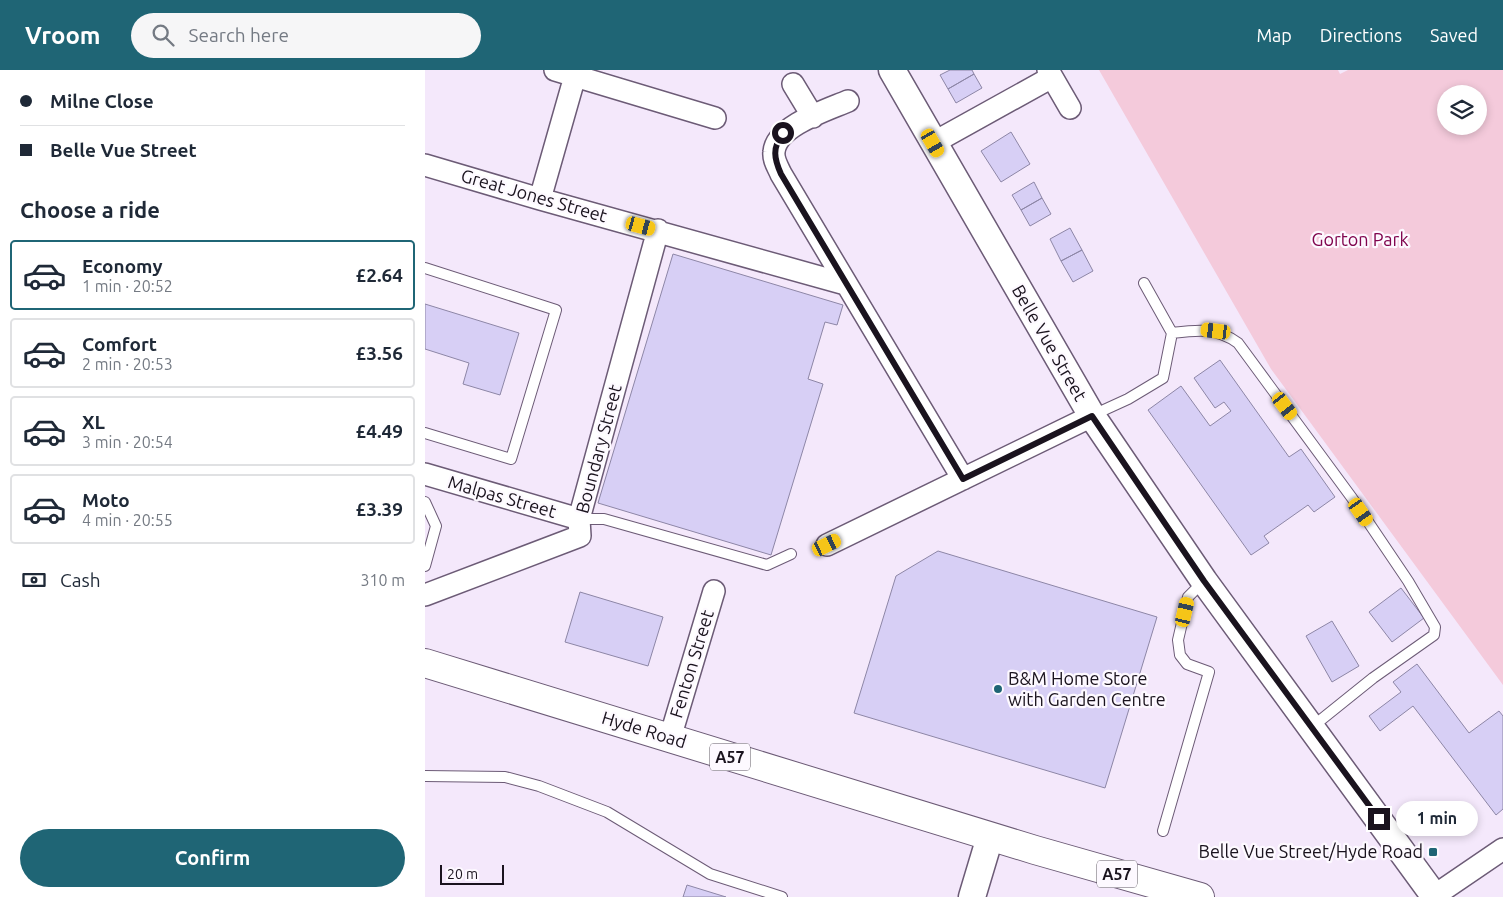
<!DOCTYPE html>
<meta charset="utf-8">
<style>
body{margin:0;font-family:Ubuntu,sans-serif;background:#f6f6f7;color:#1f2937;height:100vh;display:flex;flex-direction:column;font-size:19px;white-space:nowrap}
*{box-sizing:border-box;margin:0}
p{font-size:16px;color:#747a83}
.icon{flex:none;width:28px;height:28px;fill:none;stroke:currentColor;stroke-width:2;stroke-linecap:round;stroke-linejoin:round}
.map{position:relative;flex:1;overflow:hidden}
.sheet{display:flex;flex-direction:column;background:#fff;width:425px}
.sheet>*{flex:none}
.top-card{display:grid;align-content:center;height:110px;padding:0 20px;background:#fff}
.controls{position:absolute;left:1012px;top:15px;display:grid;gap:10px}
.controls a{display:grid;place-items:center;width:50px;height:50px;border-radius:50%;background:#fff;box-shadow:0 2px 8px #0003;font-size:25px}
.scale{position:absolute;left:15px;bottom:12px;width:64px;box-sizing:border-box;padding-left:5px;border:2px solid #1a131e;border-top:0;font-size:14px;line-height:18px;white-space:nowrap;color:#1a131e;-webkit-text-stroke:4px #fdf9ff;paint-order:stroke}
.end{position:absolute;width:22px;height:22px;margin:-11px;border:6px solid #1a131e;background:#fff;box-shadow:0 0 0 2px #fff}
.from{border-radius:50%}
.bubble{position:absolute;height:35px;border-radius:18px;background:#fff;box-shadow:0 2px 8px #0003;font-size:16px;font-weight:700;line-height:35px;text-align:center}
.car{position:absolute;width:15px;height:30px;margin:-15px -8px;border-radius:6px;box-shadow:0 0 4px 1px #0007;background:linear-gradient(#f5c518 24%,#345 0 40%,#f5c518 0 76%,#345 0 86%,#f5c518 0)}
.top-card b{display:flex;align-items:center;gap:18px;height:48px;font-size:19px}
.top-card b+b{border-top:1px solid #e0e1e3}
.top-card i{width:12px;height:12px;background:#1f2937}
ul{padding:0;list-style:none}
li{display:flex;align-items:center;gap:15px;height:70px;margin:0 10px 8px;padding:0 10px;border:2px solid #e0e1e3;border-radius:5px}
li div{flex:1}
li b{display:block;font-size:19px}
li em{font-style:normal;font-weight:700}
li.active{border-color:#1f6575}
li>.icon{width:45px;height:45px;stroke-width:1.5}
h2{padding:0 20px;font-size:22px;line-height:60px}
.pay{display:flex;align-items:center;gap:12px;height:55px;padding:0 20px;font-size:19px}
.pay p{margin-inline-start:auto}
.primary-button{display:flex;gap:10px;margin-top:auto;padding:10px 20px}
.primary-button a{flex:1;height:58px;border-radius:30px;background:#1f6575;color:#fff;font-size:20px;font-weight:700;line-height:58px;text-align:center}
header{display:flex;align-items:center;gap:30px;box-sizing:border-box;height:70px;padding:0 25px;background:#1f6575;color:#fff}
header strong{font-size:24px}
nav{display:flex;gap:28px;margin-inline-start:auto;font-size:18px}
.search{width:350px;height:45px;background:#f6f6f7;display:flex;align-items:center;gap:12px;box-sizing:border-box;padding:0 18px;border-radius:28px;color:#747a83;font-size:19px}
main{display:flex;flex:1;min-height:0}
.map>svg:first-child{display:block}
.green{fill:#f4cadb;fill-rule:evenodd}
.building{fill:#d7cff5;stroke:#8d86a6}
.lines{fill:none;stroke-linecap:round;stroke-linejoin:round}
.service-casing{stroke:#6c5b76;stroke-width:12}
.minor-casing{stroke:#6c5b76;stroke-width:24}
.tertiary-casing{stroke:#6c5b76;stroke-width:29}
.trunk-casing{stroke:#6c5b76;stroke-width:30}
.service{stroke:#fff;stroke-width:10}
.minor{stroke:#fff;stroke-width:21}
.tertiary{stroke:#fff;stroke-width:26}
.trunk{stroke:#fff;stroke-width:28}
.route{stroke:#1a131e;stroke-width:6}
.poi-dot{fill:#1f6575;stroke:#fdf9ff;stroke-width:2}
.labels{text-anchor:middle;stroke-width:4.5;stroke-linejoin:round;paint-order:stroke}
.shield{fill:#fdf9ff;stroke:#5e5862;stroke-width:1}
.shield-label{font-size:16px;font-weight:bold;fill:#1a131e}
.street-label{font-size:18px;fill:#1a131e;stroke:#fdf9ff}
.park-label{font-size:18px;fill:#80054e;stroke:#fdf9ff}
.poi-label{font-size:18px;fill:#1a131e;stroke:#fdf9ff;text-anchor:start}
</style>
<header>
<strong>Vroom</strong>
<div class="search"><svg class="icon" aria-label="search" viewBox="0 0 24 24"><circle cx="10" cy="10" r="6"/><path d="M15 15l6 6"/></svg>Search here</div>
<nav><a>Map</a><a>Directions</a><a>Saved</a></nav>
</header>
<main>
<section class="sheet">
<div class="top-card">
<b><i class="from"></i>Milne Close</b>
<b><i></i>Belle Vue Street</b>
</div>
<h2>Choose a ride</h2>
<ul>
<li class="active"><svg class="icon" aria-label="car" viewBox="0 0 24 24"><path d="M5 17H2v-5l4-1 3-4h7l3 4 3 1v5h-3M9 17h6M6 11h13"/><circle cx="7" cy="17" r="2"/><circle cx="17" cy="17" r="2"/></svg><div><b>Economy</b><p>1 min · 20:52</p></div><em>£2.64</em></li>
<li><svg class="icon" aria-label="car" viewBox="0 0 24 24"><path d="M5 17H2v-5l4-1 3-4h7l3 4 3 1v5h-3M9 17h6M6 11h13"/><circle cx="7" cy="17" r="2"/><circle cx="17" cy="17" r="2"/></svg><div><b>Comfort</b><p>2 min · 20:53</p></div><em>£3.56</em></li>
<li><svg class="icon" aria-label="car" viewBox="0 0 24 24"><path d="M5 17H2v-5l4-1 3-4h7l3 4 3 1v5h-3M9 17h6M6 11h13"/><circle cx="7" cy="17" r="2"/><circle cx="17" cy="17" r="2"/></svg><div><b>XL</b><p>3 min · 20:54</p></div><em>£4.49</em></li>
<li><svg class="icon" aria-label="car" viewBox="0 0 24 24"><path d="M5 17H2v-5l4-1 3-4h7l3 4 3 1v5h-3M9 17h6M6 11h13"/><circle cx="7" cy="17" r="2"/><circle cx="17" cy="17" r="2"/></svg><div><b>Moto</b><p>4 min · 20:55</p></div><em>£3.39</em></li>
</ul>
<div class="pay"><svg class="icon" aria-label="cash" viewBox="0 0 24 24"><path d="M3 7h18v10H3z"/><circle cx="12" cy="12" r="2"/></svg>Cash<p>310 m</p></div>
<div class="primary-button"><a>Confirm</a></div>
</section>
<div class="map">
<svg width="1078" height="827" viewBox="0 0 1078 827">
<rect width="100%" height="100%" fill="#f4e8fb"/>
<path class="green" d="M674,0H913L915,4L923,0H1078V615L846,299ZM1021,24H1054V56H1021Z"/>
<path class="building" d="M525,0H547L549,4L523,19L515,5Z
M549,4L557,18L531,33L523,19Z
M586,62L605,94L576,112L556,81Z
M609,112L617,128L596,140L587,125Z
M617,128L626,144L605,156L596,140Z
M645,158L657,180L636,191L625,169Z
M657,180L668,201L648,212L636,191Z
M248,184L418,235L412,255L400,252L383,309L398,314L346,485L173,433Z
M0,234L94,263L75,325L38,314L44,293L0,279Z
M795,290L864,387L876,379L910,427L889,442L883,435L839,466L844,473L826,485L723,340L756,316L785,356L806,341L799,332L790,338L769,308Z
M513,481L732,547L680,718L429,643L471,506Z
M976,518L999,548L967,572L944,542Z
M155,522L238,547L223,596L140,572Z
M907,551L934,596L907,612L881,566Z
M992,594L1044,663L1074,641L1078,646V739L1071,745L988,636L955,661L944,646L976,622L968,612Z
M262,815L301,827H258Z"/>
<g class="lines">
<g class="service-casing">
<path id="service" d="M0,198L131,240L86,389L0,363
M747,263C771,260 792,257 813,273L927,428L983,511L1010,557L1009,565L948,608L887,657
M668,345L703,329L738,308L747,263L719,213
M0,432L11,456L0,496
M154,449H179L342,495L366,484
M0,706L80,707L114,716L182,742L285,804L357,827
M738,761L784,602L762,594L755,585L753,570L763,527L778,512"/>
</g>
<g class="minor-casing">
<path id="minor" d="M130,0L290,48
M623,0L645,38
M368,14L388,47
M423,31C402,40 351,56 349,82C348,90 353,97 356,104L538,409
M508,73L627,7
M0,95L115,129L420,214
M115,129L150,6
M0,404L154,449
M402,475L667,346
M0,525L155,466L154,449L233,160
M245,668L289,521
M1009,826L1078,779"/>
</g>
<g class="tertiary-casing">
<path id="tertiary" d="M467,0L667,346L779,511L1010,827
M547,827L565,767"/>
</g>
<g class="trunk-casing">
<path id="trunk" d="M0,593L610,780L775,827"/>
</g>
<use href="#service" class="service"/>
<use href="#minor" class="minor"/>
<use href="#tertiary" class="tertiary"/>
<use href="#trunk" class="trunk"/>
</g>
<g class="lines">
<path class="route" d="M358,63C347,78 349,88 356,104L538,409L667,346L779,511L954,749"/>
</g>
<g class="poi-dot">
<circle cx="573" cy="619" r="5"/>
<rect x="1003" y="777" width="10" height="10" rx="2.5"/>
</g>
<g class="labels">
<g class="shield">
<rect x="285" y="673.5" width="40" height="27" rx="4"/>
<rect x="672" y="790.5" width="40" height="27" rx="4"/>
</g>
<g class="shield-label">
<text x="305" y="693">A57</text>
<text x="692" y="810">A57</text>
</g>
<g class="street-label">
<text transform="translate(109 126) rotate(16)" y="6">Great Jones Street</text>
<text transform="translate(624 273) rotate(60)" y="6">Belle Vue Street</text>
<text transform="translate(174 379) rotate(-75)" y="6">Boundary Street</text>
<text transform="translate(77 427) rotate(16)" y="6">Malpas Street</text>
<text transform="translate(267 594) rotate(-73)" y="6">Fenton Street</text>
<text transform="translate(219 660) rotate(17)" y="6">Hyde Road</text>
</g>
<g class="park-label">
<text x="935" y="176">Gorton Park</text>
</g>
<g class="poi-label">
<text x="583" y="615">B&amp;M Home Store<tspan x="583" dy="21">with Garden Centre</tspan></text>
<text x="998" y="788" text-anchor="end">Belle Vue Street/Hyde Road</text>
</g>
</g>
</svg>
<div class="controls">
<a><svg class="icon" aria-label="layers" viewBox="0 0 24 24"><path d="M12 4l9 5-9 5-9-5zM3 14l9 5 9-5"/></svg></a>
</div>
<div class="scale">20 m</div>
<i class="end from" style="left:358px;top:63px"></i>
<i class="end" style="left:954px;top:749px"></i>
<div class="bubble" style="left:971px;top:731px;width:82px">1 min</div>
<i class="car" style="left:508px;top:73px;rotate:150deg"></i>
<i class="car" style="left:216px;top:156px;rotate:105deg"></i>
<i class="car" style="left:791px;top:261px;rotate:277deg"></i>
<i class="car" style="left:860px;top:336px;rotate:143deg"></i>
<i class="car" style="left:936px;top:442px;rotate:145deg"></i>
<i class="car" style="left:402px;top:475px;rotate:64deg"></i>
<i class="car" style="left:760px;top:542px;rotate:13deg"></i>
</div>
</main>
